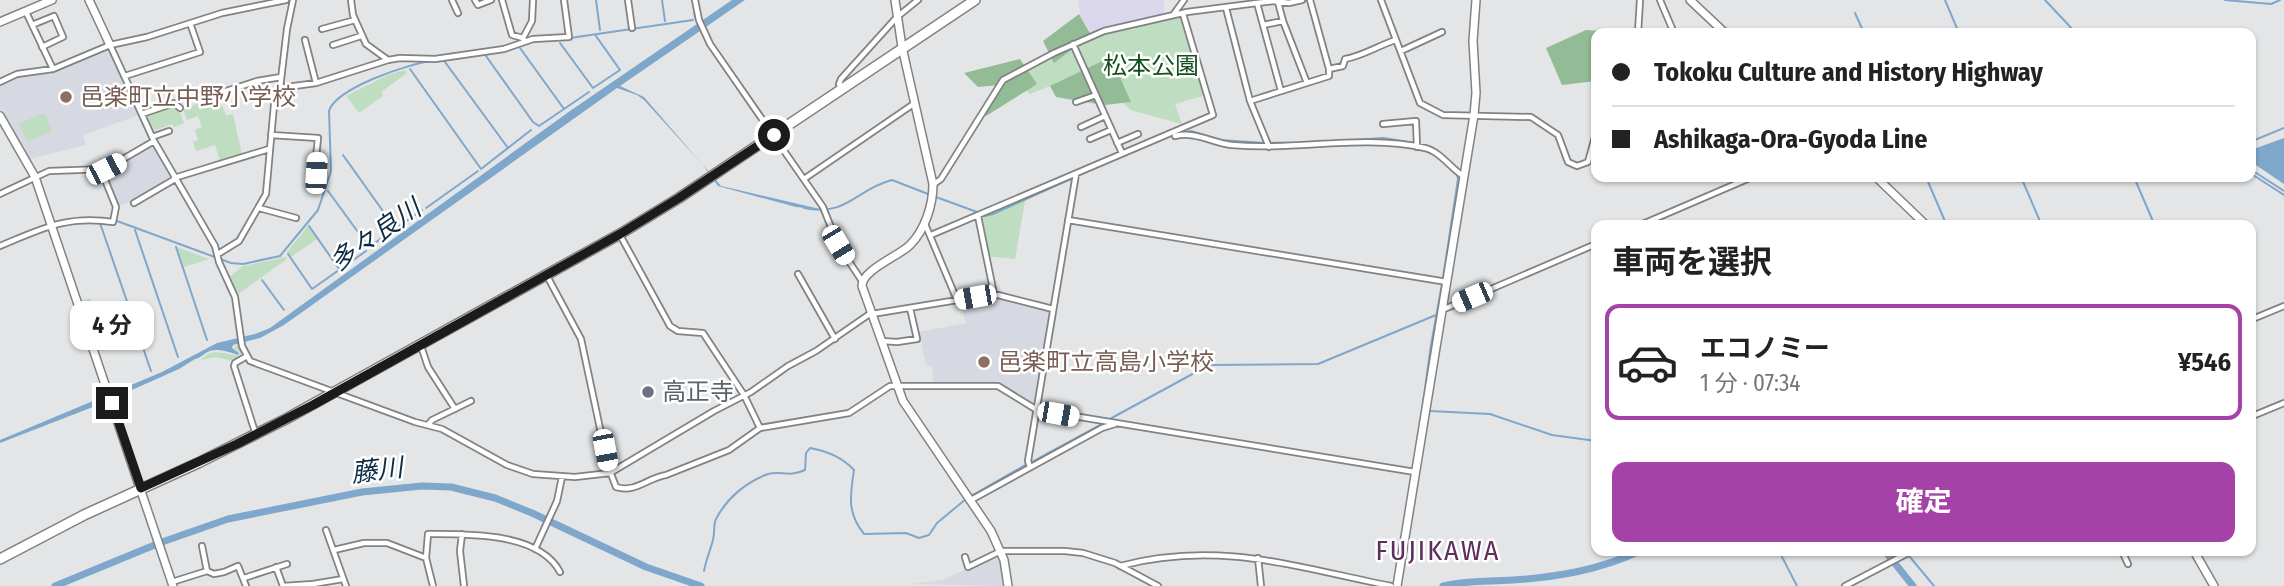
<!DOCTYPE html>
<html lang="ja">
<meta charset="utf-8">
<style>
body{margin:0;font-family:"Fira Sans Condensed","Noto Sans JP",sans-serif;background:#f6f6f6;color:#222;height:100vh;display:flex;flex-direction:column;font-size:26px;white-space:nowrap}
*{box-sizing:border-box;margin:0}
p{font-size:23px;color:#767676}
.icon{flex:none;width:38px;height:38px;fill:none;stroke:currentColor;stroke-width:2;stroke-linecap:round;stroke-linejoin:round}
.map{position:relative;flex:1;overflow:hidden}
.panel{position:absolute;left:1591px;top:220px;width:665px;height:336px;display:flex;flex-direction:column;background:#fff;border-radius:14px;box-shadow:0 2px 5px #0004}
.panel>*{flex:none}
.banner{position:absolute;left:1591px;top:28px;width:665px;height:154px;border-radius:14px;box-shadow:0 2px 5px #0004;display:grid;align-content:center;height:154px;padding:0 21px;background:#fff}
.end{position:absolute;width:32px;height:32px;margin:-16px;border:9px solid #1b1b1b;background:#fff;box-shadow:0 0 0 4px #fff}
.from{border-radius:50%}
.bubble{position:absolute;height:49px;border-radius:14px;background:#fff;box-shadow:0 2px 5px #0004;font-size:23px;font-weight:700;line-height:49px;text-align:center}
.car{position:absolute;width:21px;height:42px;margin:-21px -10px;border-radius:9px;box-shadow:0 0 5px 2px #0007;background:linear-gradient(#fff 24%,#345 0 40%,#fff 0 76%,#345 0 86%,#fff 0)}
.banner b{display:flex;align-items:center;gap:24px;height:66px;font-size:26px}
.banner b+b{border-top:2px solid #e0e0e0}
.banner i{width:18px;height:18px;background:#222}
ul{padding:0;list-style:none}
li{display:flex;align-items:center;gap:21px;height:116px;margin:0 14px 10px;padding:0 7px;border:4px solid transparent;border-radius:14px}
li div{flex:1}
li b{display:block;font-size:26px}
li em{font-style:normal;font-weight:700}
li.active{border-color:#a542a8}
li>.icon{width:63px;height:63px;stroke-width:1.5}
h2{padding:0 21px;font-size:32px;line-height:84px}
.cta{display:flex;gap:14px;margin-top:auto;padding:14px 21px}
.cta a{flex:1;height:80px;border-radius:14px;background:#a542a8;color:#fff;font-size:28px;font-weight:700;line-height:80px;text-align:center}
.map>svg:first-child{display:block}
.commercial{fill:#dbd8ee}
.built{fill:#d6d9e1}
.green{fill:#bfddc0}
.forest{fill:#93bb95}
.water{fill:#7fa7cb}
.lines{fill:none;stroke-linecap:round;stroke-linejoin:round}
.stream{stroke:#7fa7cb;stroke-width:2}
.river{stroke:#7fa7cb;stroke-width:7}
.street-casing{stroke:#818283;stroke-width:8}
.secondary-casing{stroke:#818283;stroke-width:10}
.primary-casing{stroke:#818283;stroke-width:10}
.highway-casing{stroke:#818283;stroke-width:12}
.street{stroke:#fff;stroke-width:4.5}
.secondary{stroke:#fff;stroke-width:7}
.primary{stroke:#fff;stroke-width:7}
.highway{stroke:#fff;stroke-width:9}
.route{stroke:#1b1b1b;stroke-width:9}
.education-dot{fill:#8d6e63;stroke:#fff;stroke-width:2.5}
.worship-dot{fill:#6b7280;stroke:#fff;stroke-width:2.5}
.labels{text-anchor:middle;stroke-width:5;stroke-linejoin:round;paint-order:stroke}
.park-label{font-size:24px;fill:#144f1f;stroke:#fff}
.education-label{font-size:24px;fill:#785e54;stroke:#fff;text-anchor:start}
.worship-label{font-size:24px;fill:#5b616d;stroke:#fff;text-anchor:start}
.water-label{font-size:26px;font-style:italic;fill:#0c2c45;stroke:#fff}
.quarter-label{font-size:28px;letter-spacing:2px;fill:#5e2e5f;stroke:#fff}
</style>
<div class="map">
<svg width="2284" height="586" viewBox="0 0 2284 586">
<rect width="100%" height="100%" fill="#e4e5e6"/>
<path class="commercial" d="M1078,0H1164L1165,15L1101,29L1091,33L1081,16Z"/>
<path class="built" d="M107,49L111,50L139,115L86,134L83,136L86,145L29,159L0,110V85L16,77L58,70Z
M153,144L173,179L134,201L117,206L103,173Z
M993,296L1051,311L1034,406L1002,384L933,383L932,367L926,365L919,332L966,323L959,302Z
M999,554L1004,586L911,584L943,580Z"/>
<path class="green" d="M1182,13L1206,95L1175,104L1182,124L1130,110L1116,95L1050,86L1030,94L1007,76L1104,31Z
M405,70L407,73L381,92L383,96L359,113L346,96L388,75Z
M218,96L226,116L233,114L242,155L220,161L215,145L196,151L193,142L198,140L195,130L202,127L198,116L187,120L183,109Z
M172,106L179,110L184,123L174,127L172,124L153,131L147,116Z
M45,113L52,132L27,142L19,123Z
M1026,195L1015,259L986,256L978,216Z
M308,226L317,239L291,257L287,252Z
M177,247L209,259L184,267Z
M286,257L287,259L237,295L229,277L243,266Z
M90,298L101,330L92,333L81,301Z
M239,343L242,356L233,361L216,357L201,360C212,347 225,354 239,356L240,353L234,348Z"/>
<path class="forest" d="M1079,14L1091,35L1054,63L1043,41Z
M1586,30L1619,32L1596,33V81L1562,85L1546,48Z
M1111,57L1131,102L1104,105L1056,97L1050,86Z
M1020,59L1037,84L986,116L982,107L1000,85L978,87L964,73Z"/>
<path class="water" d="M732,0H745L620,86L644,97L721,186L824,210L796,207L718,186L702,164L644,100L637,95L617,88L284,325L260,338L233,345L232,348L239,353L238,355C229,352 220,348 210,351C203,353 202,358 195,359L179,369L98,405L0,443V440L162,372L217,343L255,334L270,328L570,111Z
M2284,138V184L2250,161L2251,150Z"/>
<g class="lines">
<path class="stream" d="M596,0L600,30
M662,0L665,21
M693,0L695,18
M1945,0L1959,33
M2045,0L2076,33
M2225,0L2271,4L2280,0
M1855,13L1864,33
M570,38L693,20
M560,43L593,88L620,70L596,36
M520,48L564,109
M486,56L533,122L539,126L589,92
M445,62L508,148
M410,69L481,169L531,130
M1174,134L1191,131L1220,140L1265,143
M2250,142L2284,128
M1270,143L1282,144
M1302,143L1384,138L1414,143
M343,155L395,228
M2250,169L2284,191
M2250,173L2284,195
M1078,175L1134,151
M1926,177L1947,226
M2021,177L2042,226
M2134,177L2155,226
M328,191L369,247L422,210
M936,197L977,212
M426,208L478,171
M804,208C848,217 856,189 892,180L928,194
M1676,212L1758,177
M982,215L985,216L993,214L1073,178
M117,221L231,263L243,264L280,256L318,210L331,171L329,111C336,88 408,64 431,61
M100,223L151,371
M309,226L339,269
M135,230L178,357
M176,247L207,340
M288,254L312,289L366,251
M1443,278L1458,179L1457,173
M262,280L284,310
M238,304L242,328
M1445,311L1596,246
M1424,411H1422L1431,345L1442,284
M1430,411L1490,414L1552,435L1596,441
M1108,420L1209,365L1318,364L1436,315
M1032,462L1104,423
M971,496L1027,464
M1779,551L1797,586
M1905,551L1934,586
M704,571C706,560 710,551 713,540C715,533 713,526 716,519C727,498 746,482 768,474C782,470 788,478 805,470L806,453L810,448C827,451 843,458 854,470C850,496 847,513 864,534L906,533L919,538L929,535L937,523L966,499"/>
<path class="river" d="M1885,551L1913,586
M55,586L162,542L228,519L362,492L422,486L451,487L495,498L532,513L646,567L701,586
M1443,586C1468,580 1488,582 1513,580C1558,577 1599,570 1640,551"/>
<g class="street-casing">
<path id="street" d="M351,0L353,15L366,44L388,60L400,58L435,59L504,49L533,39L569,37L564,0
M452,0L458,13
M475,0L478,5L491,0
M502,0L512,35L523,38
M628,0L632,28
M695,0L699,20L710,44L823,207L838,245L862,281
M1381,0L1420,103L1443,115L1531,117L1558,135L1568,162L1577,166L1588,162L1596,133
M1660,0L1674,33
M1278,2L1283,21
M1257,3L1281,91
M1226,8L1250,101L1269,147
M26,12L53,69
M1173,15L1184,0
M32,25L54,16L63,37L42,47
M1263,25L1283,21L1307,83
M322,29L355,20
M1638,33L1640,0
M1775,33H1778
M305,40L316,83
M524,40L523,38L532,21L533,0
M1073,44L1122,153
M110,45L154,141L215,246L219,262L235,297L242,346L250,361L415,422L442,429L507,465L533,474L575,477L610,473L714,411L751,392L788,366L816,351L871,313
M333,45L361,36
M1401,51L1442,32
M1329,69L1343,66L1345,59C1363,56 1379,45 1396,40
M125,76L200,52L190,23
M0,82L17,74L53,69L110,45L147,37L222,13L286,0
M280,88L316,83L388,60
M841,88L839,84L841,79L897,17L918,0
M212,93L217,94L257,81L281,77
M1250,101L1329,76V69L1310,0
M1076,102L1096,95
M142,114L174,103L180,108
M1383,124L1416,121L1417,147
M1081,127L1105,116
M271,135L318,138L313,186
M1175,136C1195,131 1213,143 1232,145C1297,151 1361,134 1425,148C1439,151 1451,168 1463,176
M152,137L169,131
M1090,139L1111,130
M1117,143L1138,134
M174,178L269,149
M804,179L915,103
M934,184L941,179L1003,80L1054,53L1104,31L1187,12L1257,3L1275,1L1289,3L1302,0
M0,194L49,171L106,169L154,141
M134,203L175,179
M259,208L296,218
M978,216L994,294
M1068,220L1447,282
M925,224L957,300
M1638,226L1752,177
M620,235L670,326L678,331L703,333L744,395L760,428
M931,235L1213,115L1183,14
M0,246C41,229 67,215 113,222L116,207L101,170
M218,254L239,241L266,194L274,105L280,88L287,29L293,0
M798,274L835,339
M547,276L581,339L608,466L616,487C636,493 647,478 666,475L729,450L760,428L849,413L890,386H998L1037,410L1415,472
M1442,310L1596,244
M872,314L994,294L1053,309
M2250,320L2284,306
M882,341L897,342L917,339L910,308
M421,346L428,367L455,409
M247,356L235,363L234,366L256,435
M2250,417L2284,403
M428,425L432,420L471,401
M1030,467L1028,461L1076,174
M971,500L1102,428L1115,424
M326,530L346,586
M462,534L460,551L464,586
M202,546L207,571
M535,549L557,501L562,477
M334,550L364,543H387L426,558
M2122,551L2128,564
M965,557L968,567L1001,551H1065L1083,553L1115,563L1158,586
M1258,558L1261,586
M1120,566C1219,540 1295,567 1391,586
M276,567L283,586L313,584L343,579
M244,578L287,564
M172,582L207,571L214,574L224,572L238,566L246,586
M433,586L426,558L428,534C467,534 539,532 560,572
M1845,586L1912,551"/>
</g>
<g class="secondary-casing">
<path id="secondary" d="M89,0L110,45
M895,0L902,47L933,184C933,205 925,230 910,245C899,256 862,270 862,286L903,401L991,531L1004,560L1008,586
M1690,0L1725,33
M0,22L52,0
M1876,177L1927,226
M2194,551L2214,586
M1397,586L1474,115L1476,93L1473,41L1476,0"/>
</g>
<g class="primary-casing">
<path id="primary" d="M0,116L35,177L173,586"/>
</g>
<g class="highway-casing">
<path id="highway" d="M0,559L84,515L198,463L286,419L620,234L679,198L975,0"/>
</g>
<use href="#street" class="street"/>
<use href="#secondary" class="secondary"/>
<use href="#primary" class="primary"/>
<use href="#highway" class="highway"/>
</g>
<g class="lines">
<path class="route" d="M112,403L141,488L237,444L313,405L620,234L679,198L774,135"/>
</g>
<g class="education-dot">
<circle cx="66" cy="97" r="7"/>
<circle cx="984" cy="362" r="7"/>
</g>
<circle class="worship-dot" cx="648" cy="392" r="7"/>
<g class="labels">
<g class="park-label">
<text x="1151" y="74">松本公園</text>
</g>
<g class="education-label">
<text x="80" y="105">邑楽町立中野小学校</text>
<text x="998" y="370">邑楽町立高島小学校</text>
</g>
<g class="worship-label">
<text x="662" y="400">高正寺</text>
</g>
<g class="water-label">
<text transform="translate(375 235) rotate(-35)" y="9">多々良川</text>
<text transform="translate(377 470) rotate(-7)" y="9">藤川</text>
</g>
<g class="quarter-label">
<text x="1438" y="560">FUJIKAWA</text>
</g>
</g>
</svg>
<i class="end from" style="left:774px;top:135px"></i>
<i class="end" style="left:112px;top:403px"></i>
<div class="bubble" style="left:70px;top:301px;width:84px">4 分</div>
<i class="car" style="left:106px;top:169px;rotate:63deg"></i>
<i class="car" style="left:316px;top:173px;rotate:3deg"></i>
<i class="car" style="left:838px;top:245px;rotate:149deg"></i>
<i class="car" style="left:975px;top:297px;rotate:260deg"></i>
<i class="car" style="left:1472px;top:297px;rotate:247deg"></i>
<i class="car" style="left:1058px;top:414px;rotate:100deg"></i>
<i class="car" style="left:605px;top:450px;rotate:169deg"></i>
<div class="banner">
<b><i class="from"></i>Tokoku Culture and History Highway</b>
<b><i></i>Ashikaga-Ora-Gyoda Line</b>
</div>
<section class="panel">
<h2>車両を選択</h2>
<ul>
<li class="active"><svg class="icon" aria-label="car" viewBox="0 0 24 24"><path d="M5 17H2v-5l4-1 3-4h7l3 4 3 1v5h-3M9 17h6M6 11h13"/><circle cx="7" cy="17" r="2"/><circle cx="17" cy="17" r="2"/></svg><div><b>エコノミー</b><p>1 分 · 07:34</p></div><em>¥546</em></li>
</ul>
<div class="cta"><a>確定</a></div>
</section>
</div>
